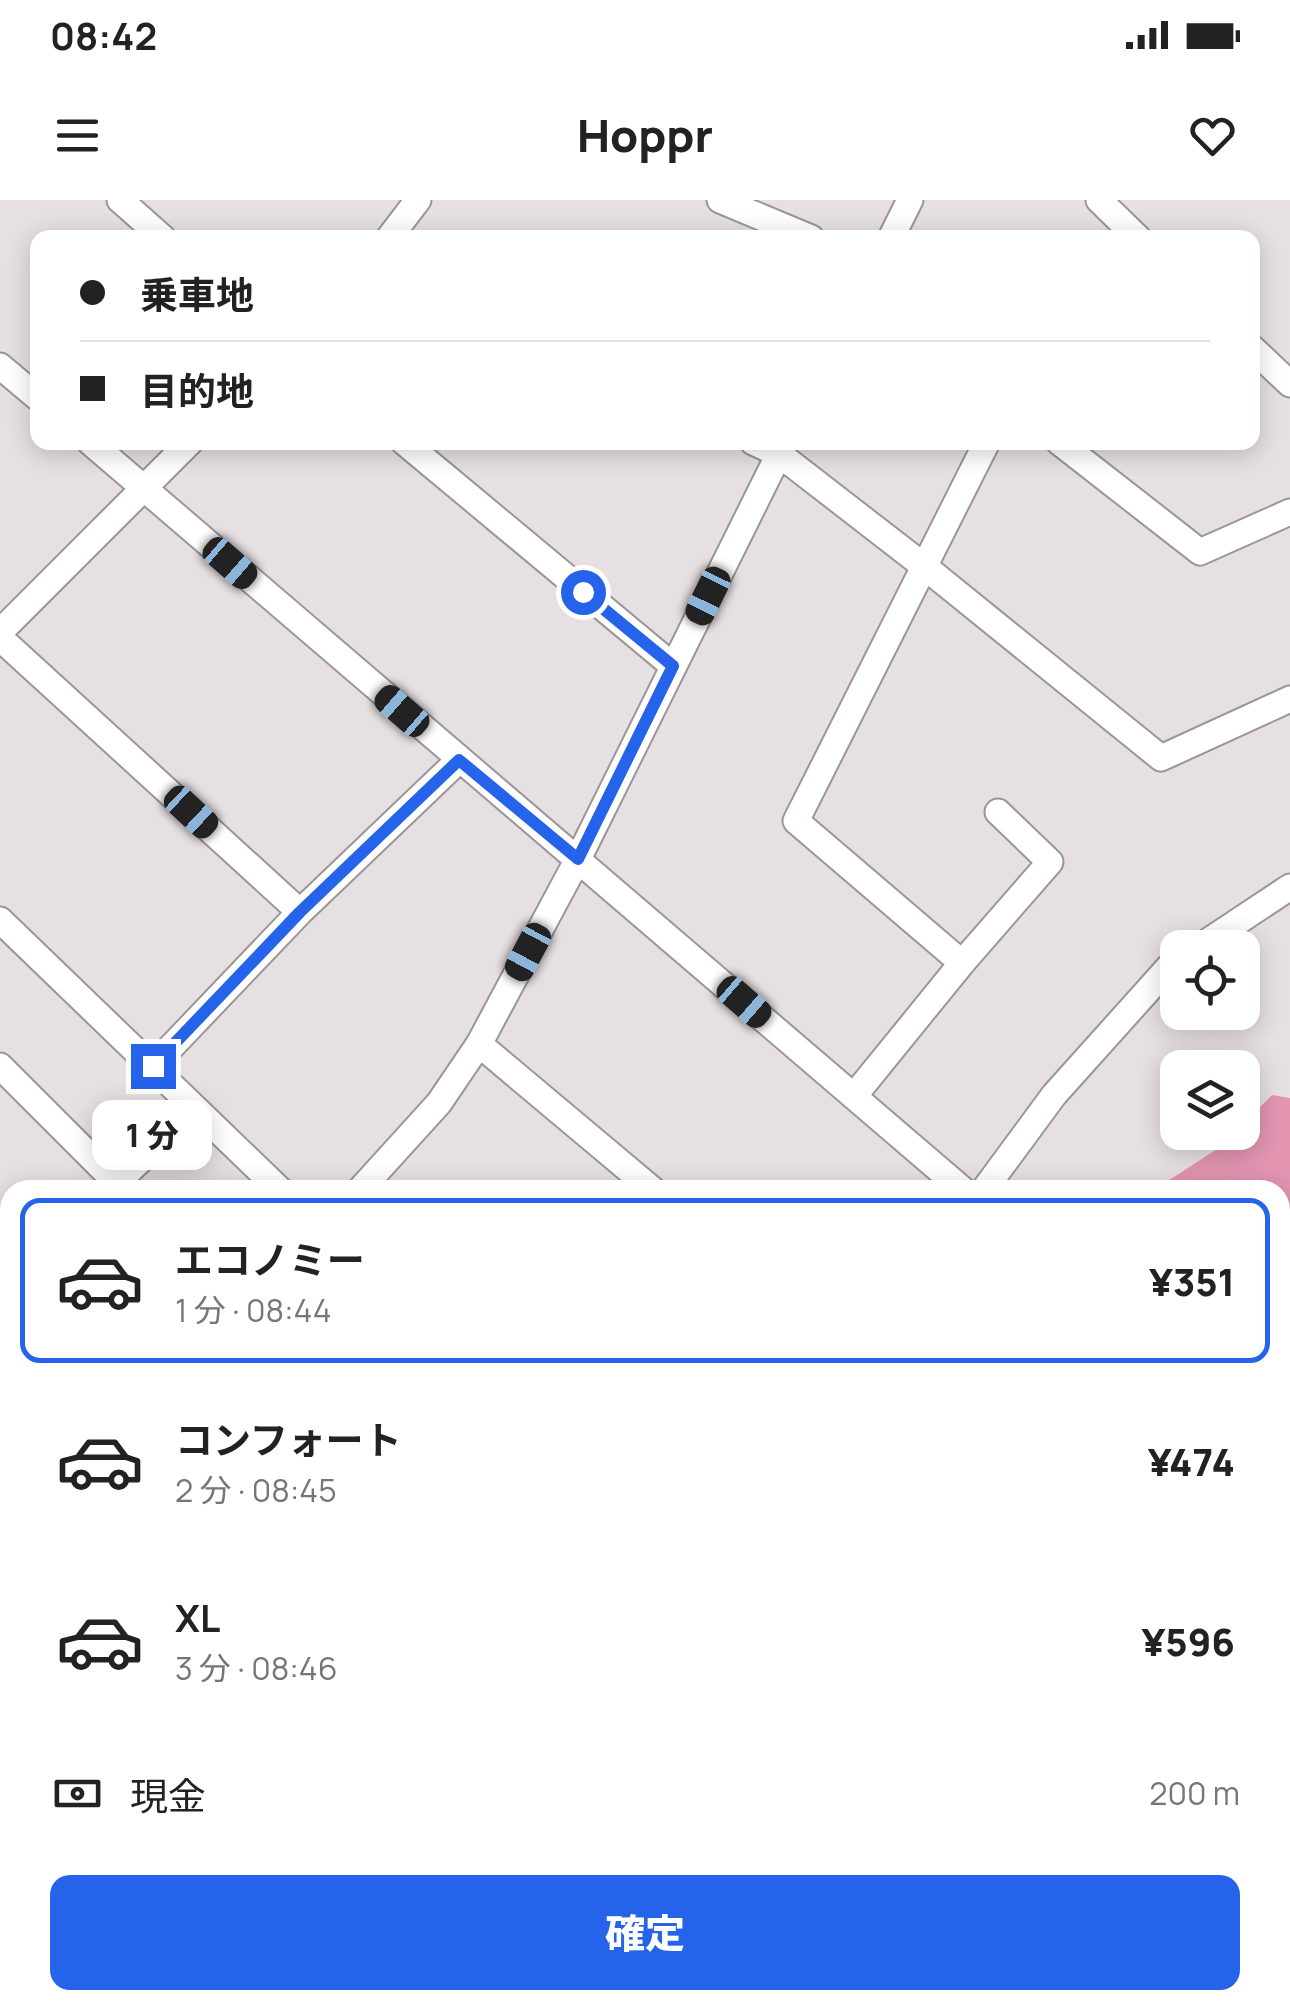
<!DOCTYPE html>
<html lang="ja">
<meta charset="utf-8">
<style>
body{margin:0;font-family:Manrope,"Noto Sans JP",sans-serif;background:#f6f6f6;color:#222;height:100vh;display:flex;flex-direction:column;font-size:38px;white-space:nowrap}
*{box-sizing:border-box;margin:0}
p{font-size:32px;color:#767676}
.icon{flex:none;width:55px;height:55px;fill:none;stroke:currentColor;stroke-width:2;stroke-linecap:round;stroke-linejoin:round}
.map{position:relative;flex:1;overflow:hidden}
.sheet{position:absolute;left:0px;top:980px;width:1290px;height:830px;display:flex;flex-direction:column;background:#fff;border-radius:30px 30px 0 0;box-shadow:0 5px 25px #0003}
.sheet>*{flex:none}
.hud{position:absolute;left:30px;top:30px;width:1230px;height:220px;border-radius:20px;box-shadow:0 5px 25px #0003;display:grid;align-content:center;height:220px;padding:0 50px;background:#fff}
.controls{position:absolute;left:1160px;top:730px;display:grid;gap:20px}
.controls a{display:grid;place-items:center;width:100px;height:100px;border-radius:20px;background:#fff;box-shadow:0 5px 25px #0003;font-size:50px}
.end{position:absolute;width:45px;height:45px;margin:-22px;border:12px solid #2563eb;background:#fff;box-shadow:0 0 0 5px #fff}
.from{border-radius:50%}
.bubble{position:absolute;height:70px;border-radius:20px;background:#fff;box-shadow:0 5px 25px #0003;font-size:32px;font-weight:800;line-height:70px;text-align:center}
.car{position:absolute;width:30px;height:60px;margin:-30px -15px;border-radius:12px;box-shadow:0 0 8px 2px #0007;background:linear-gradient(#222 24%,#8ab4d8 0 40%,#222 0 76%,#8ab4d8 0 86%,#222 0)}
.hud b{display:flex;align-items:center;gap:35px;height:95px;font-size:38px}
.hud b+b{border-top:2px solid #e0e0e0}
.hud i{width:25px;height:25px;background:#222}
ul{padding:18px 0 0;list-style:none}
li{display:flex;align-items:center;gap:30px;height:165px;margin:0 20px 15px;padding:0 30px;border:5px solid transparent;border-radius:20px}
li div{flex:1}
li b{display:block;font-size:38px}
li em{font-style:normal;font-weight:800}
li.current{border-color:#2563eb}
li>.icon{width:90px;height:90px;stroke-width:1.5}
.pay{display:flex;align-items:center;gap:25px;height:110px;padding:0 50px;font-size:38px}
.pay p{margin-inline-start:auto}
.cta{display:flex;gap:20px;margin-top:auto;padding:20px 50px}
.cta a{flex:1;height:115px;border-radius:20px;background:#2563eb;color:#fff;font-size:40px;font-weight:800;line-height:115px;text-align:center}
.status{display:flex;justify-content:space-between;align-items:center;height:70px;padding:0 50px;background:#fff;direction:ltr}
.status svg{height:28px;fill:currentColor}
header{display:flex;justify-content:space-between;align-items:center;height:130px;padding:0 50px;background:#fff;font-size:45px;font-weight:800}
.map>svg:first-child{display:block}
.water{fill:#e395b2}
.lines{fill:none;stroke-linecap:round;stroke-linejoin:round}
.street-casing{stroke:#9c9597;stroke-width:29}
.secondary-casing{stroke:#9c9597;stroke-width:41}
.street{stroke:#fff;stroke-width:25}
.secondary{stroke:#ecd7df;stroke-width:38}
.route{stroke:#2563eb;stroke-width:12}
</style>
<div class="status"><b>08:42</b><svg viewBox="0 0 49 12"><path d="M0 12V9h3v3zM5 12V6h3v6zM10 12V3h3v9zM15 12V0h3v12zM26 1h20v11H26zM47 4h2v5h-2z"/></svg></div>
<header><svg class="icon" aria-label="menu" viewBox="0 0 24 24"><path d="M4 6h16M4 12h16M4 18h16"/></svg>Hoppr<svg class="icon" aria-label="heart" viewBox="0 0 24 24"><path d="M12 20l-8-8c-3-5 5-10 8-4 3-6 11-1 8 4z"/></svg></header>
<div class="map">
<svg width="1290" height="1810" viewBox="0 0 1290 1810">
<rect width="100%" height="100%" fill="#e7e0e2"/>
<path class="water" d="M1272,895L1290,898V1181L1280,1177V990H1154L1217,949L1234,933L1242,932L1243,924Z"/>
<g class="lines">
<g class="street-casing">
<path id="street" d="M120,0L163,38
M720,0L811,38
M1099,0L1138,38
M389,38L418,0
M891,38L910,0
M1252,148L1290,184
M0,166L38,198
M90,242L963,990
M404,242L673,466
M753,242L779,254L925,367L1161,558L1290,499
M1059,242L1200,352L1290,312
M0,432L190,242
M0,438L300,712
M0,720L280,990
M1198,748L1290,687
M962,763L796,621L987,242
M479,844L653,990
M0,866L116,982
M153,866L300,712L459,560
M854,896L962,763L1050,662L998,612
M109,990L194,909
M360,990L439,903L479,844L578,659L785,242
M984,990L1054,895L1168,768L1178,761
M0,1060L10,1073
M0,1264L10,1256
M0,1417L10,1430
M311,1800L323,1810
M53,1810L65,1800
M373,1810L381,1800"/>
</g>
<g class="secondary-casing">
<path id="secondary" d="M0,1786L10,1800
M665,1810L672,1800"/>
</g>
<use href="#street" class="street"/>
<use href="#secondary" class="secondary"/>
</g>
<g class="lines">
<path class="route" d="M153,866L300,712L459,560L578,659L673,466L583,392"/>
</g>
</svg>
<div class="controls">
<a><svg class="icon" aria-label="locate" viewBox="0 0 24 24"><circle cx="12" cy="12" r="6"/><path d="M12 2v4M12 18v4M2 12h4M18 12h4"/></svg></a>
<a><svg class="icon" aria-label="layers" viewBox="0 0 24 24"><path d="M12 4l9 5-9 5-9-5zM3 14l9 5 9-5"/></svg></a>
</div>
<i class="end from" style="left:583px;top:392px"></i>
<i class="end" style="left:153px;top:866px"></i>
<div class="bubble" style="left:92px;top:900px;width:120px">1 分</div>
<i class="car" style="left:230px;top:363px;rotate:131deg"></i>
<i class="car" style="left:708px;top:396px;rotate:206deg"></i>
<i class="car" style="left:402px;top:511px;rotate:311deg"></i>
<i class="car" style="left:191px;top:612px;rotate:133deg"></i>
<i class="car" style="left:528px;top:752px;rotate:208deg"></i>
<i class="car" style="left:744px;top:802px;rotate:131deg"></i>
<div class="hud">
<b><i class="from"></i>乗車地</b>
<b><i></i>目的地</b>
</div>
<section class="sheet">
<ul>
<li class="current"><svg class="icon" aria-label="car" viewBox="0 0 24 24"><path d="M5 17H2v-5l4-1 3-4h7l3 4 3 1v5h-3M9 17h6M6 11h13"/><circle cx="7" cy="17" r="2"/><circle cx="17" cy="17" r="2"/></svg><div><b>エコノミー</b><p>1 分 · 08:44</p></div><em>¥351</em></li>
<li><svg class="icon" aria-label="car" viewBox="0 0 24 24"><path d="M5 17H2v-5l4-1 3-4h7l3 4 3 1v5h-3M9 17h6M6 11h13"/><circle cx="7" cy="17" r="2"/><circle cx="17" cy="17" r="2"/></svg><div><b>コンフォート</b><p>2 分 · 08:45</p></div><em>¥474</em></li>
<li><svg class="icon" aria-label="car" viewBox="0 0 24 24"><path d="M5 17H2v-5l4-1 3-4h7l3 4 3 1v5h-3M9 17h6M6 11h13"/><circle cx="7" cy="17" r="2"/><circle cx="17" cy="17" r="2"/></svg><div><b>XL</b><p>3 分 · 08:46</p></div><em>¥596</em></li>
</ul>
<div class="pay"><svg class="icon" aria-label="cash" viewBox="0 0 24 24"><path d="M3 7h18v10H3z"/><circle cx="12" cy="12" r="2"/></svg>現金<p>200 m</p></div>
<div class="cta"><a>確定</a></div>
</section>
</div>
